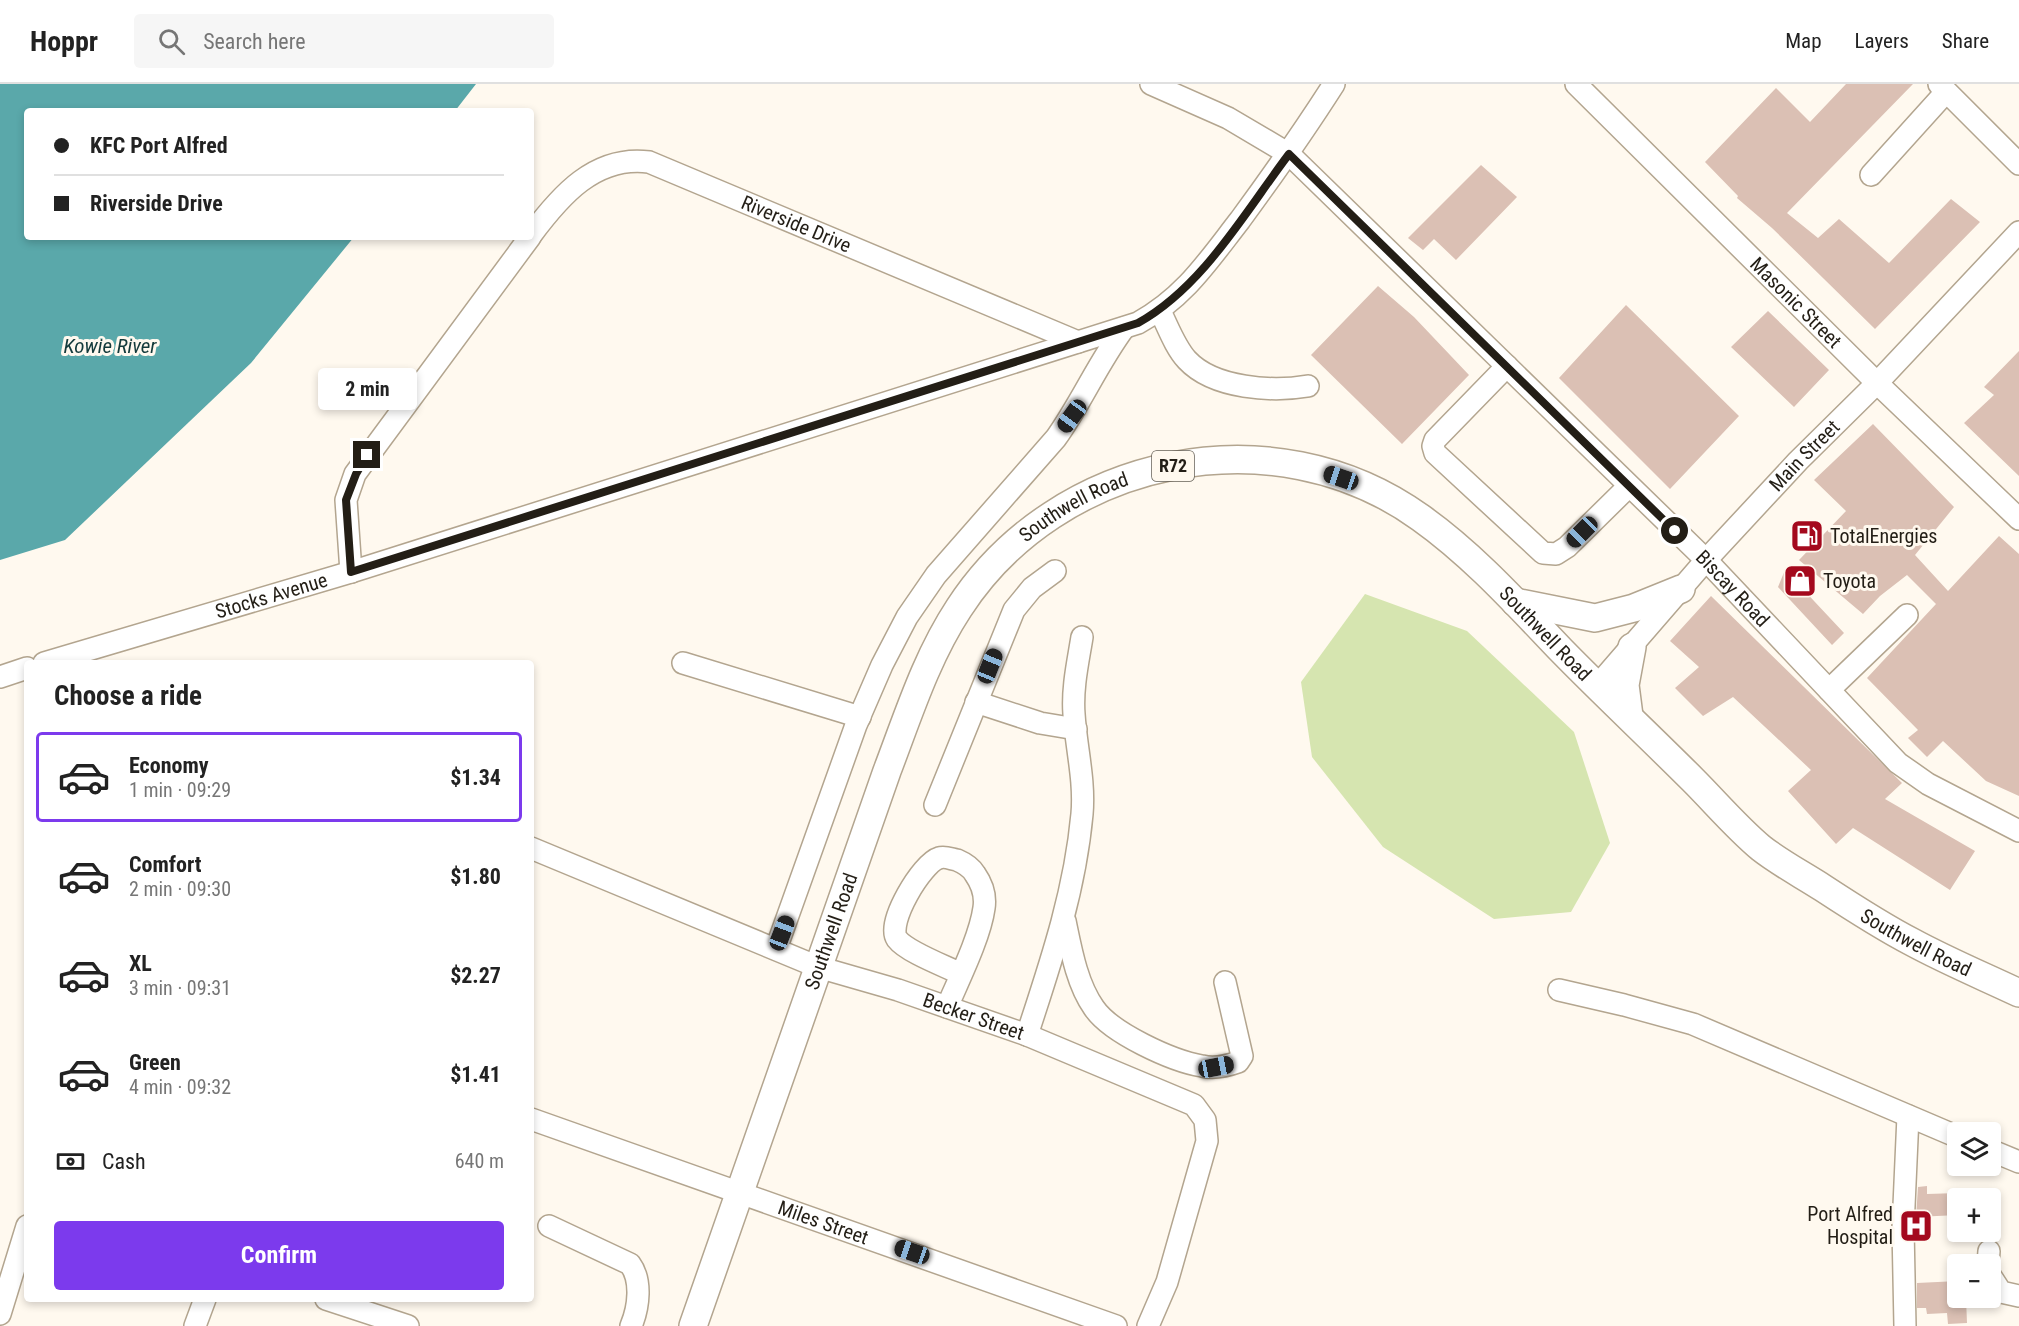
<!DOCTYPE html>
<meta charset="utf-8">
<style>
body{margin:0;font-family:"Roboto Condensed",sans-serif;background:#f6f6f6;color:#222;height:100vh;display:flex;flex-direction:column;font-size:22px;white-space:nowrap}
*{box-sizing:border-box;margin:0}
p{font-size:20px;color:#767676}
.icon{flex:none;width:33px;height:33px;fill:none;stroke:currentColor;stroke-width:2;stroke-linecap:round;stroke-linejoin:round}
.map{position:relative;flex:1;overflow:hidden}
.sheet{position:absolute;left:24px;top:576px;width:510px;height:642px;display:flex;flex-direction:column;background:#fff;border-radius:6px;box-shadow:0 3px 9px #0003}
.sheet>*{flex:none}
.hud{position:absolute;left:24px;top:24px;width:510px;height:132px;border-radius:6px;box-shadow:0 3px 9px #0003;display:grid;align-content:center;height:132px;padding:0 30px;background:#fff}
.controls{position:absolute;left:1947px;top:1038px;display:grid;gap:12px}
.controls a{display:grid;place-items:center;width:54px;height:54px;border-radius:6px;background:#fff;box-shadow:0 3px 9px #0003;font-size:30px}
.end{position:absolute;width:27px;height:27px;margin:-14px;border:8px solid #231e16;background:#fff;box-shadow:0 0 0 3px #fff}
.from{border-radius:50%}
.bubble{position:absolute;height:42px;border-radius:6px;background:#fff;box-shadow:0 3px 9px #0003;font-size:20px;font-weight:700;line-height:42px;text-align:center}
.car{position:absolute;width:18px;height:36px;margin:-18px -9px;border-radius:8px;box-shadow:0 0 4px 2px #0007;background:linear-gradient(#222 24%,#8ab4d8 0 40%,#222 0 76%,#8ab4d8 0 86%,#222 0)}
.hud b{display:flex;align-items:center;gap:21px;height:57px;font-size:22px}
.hud b+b{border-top:2px solid #e0e0e0}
.hud i{width:15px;height:15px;background:#222}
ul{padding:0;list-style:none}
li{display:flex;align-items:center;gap:18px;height:90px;margin:0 12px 9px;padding:0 18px;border:3px solid transparent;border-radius:6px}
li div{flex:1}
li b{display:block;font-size:22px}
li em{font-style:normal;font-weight:700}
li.current{border-color:#7c3aed}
li>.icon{width:54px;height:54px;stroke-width:1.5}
h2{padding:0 30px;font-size:27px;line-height:72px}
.pay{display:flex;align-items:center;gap:15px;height:66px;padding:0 30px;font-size:22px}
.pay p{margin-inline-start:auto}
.primary-button{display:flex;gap:12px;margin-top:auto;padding:12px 30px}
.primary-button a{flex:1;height:69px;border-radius:6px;background:#7c3aed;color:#fff;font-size:24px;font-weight:700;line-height:69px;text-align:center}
header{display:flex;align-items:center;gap:36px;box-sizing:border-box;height:84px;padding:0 30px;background:#fff;border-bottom:2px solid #e0e0e0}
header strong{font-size:28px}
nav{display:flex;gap:33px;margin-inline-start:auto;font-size:21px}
.search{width:420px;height:54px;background:#f6f6f6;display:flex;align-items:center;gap:15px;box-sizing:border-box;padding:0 21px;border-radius:6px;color:#767676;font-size:22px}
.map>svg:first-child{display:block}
.green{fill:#d6e5b0}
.water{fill:#5aa8aa}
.building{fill:#dbc0b4}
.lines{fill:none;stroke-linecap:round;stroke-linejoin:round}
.minor-casing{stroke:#b3a58f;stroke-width:24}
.major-casing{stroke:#b3a58f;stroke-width:30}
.minor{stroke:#fff;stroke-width:21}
.major{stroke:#fff;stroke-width:27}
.route{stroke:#231e16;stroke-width:8}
.labels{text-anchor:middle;stroke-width:6;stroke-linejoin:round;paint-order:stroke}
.shield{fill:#fff9ef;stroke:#656057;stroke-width:1.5}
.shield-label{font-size:18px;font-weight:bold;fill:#231e16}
.street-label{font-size:20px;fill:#231e16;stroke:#fff9ef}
.poi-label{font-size:20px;fill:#231e16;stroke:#fff9ef;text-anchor:start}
.water-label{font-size:21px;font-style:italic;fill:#133a3b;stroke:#fff9ef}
</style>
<header>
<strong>Hoppr</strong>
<div class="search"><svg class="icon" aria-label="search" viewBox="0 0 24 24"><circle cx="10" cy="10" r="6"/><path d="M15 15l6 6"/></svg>Search here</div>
<nav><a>Map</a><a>Layers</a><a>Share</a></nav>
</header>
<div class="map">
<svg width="2019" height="1242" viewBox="0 0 2019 1242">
<rect width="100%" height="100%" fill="#fff9ef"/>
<path class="green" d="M1365,510L1467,547L1574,648L1610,759L1571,828L1494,835L1383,763L1312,673L1301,598Z"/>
<path class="water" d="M0,0H476L455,27H27V153H354L251,279L65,456L0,476Z"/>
<path class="building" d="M1846,0H1913L1787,129L1818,154L1839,135L1889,179L1951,115L1980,138L1875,245L1772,144L1737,114L1738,112L1705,78L1776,4L1810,38Z
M1481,81L1517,113L1456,176L1434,155L1423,166L1408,154Z
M1378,202L1414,233L1469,291L1402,360L1311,271Z
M1626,221L1739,332L1670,405L1559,294Z
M1768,227L1829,286L1794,323L1731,263Z
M2019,267V392L1964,339L1994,311L1984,303Z
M1873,340L1954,423L1915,471L1948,507L1999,452L2019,470V712L1986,697L1943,657L1927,673L1908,654L1918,646L1867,594L1936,520L1907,491L1880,512L1863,530L1799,476L1846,427L1814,396Z
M1785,486L1844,549L1832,561L1778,503Z
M1711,512L1902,699L1885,715L1975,767L1950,806L1853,744L1836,760L1788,707L1811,686L1733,613L1703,632L1675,604L1699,583L1670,557Z
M1927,1102V1110L1958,1109V1131L1916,1133L1918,1103Z
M1958,1197V1214H1966L1967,1239L1948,1240L1947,1229L1927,1230L1926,1224H1917V1199Z"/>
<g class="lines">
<g class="minor-casing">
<g id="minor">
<path id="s1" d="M1151,0L1228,34L1289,70L1706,476L1898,679L1928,700L2019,747"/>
<path id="s2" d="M1576,0L1877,299L2019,435"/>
<path d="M1939,0L2019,80"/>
<path d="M1871,91L1946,8"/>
<path id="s3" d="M531,151C560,112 595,71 649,78L1078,258"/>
<path d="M1160,227C1168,243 1175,263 1187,276C1214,305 1273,308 1308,302"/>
<path d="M1507,282L1435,356L1433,362L1435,369L1543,469L1556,470L1567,463L1629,402"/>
<path d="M351,488L346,416L355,390L530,153"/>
<path id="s4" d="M44,579L351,488L1138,239C1185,213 1208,177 1240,136C1273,91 1304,47 1334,0"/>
<path d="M683,579L860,633"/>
<path d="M0,593L27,584"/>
<path id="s5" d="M1597,602L1706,476L1798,377L1877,299L2019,148"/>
<path d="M1829,606L1907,531"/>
<path d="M976,618L1040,639L1076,645"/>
<path d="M935,721L1014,526L1032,504L1055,487"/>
<path id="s6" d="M531,764L818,883L898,906L1027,951L1194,1021L1205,1036L1207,1057L1167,1198L1148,1242"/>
<path d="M1065,837C1071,866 1077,900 1094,924C1111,949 1172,977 1202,982C1214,985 1227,982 1238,978L1242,972L1225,898"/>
<path d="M776,865L856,641L882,581L907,533L936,491L1056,354C1081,319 1098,279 1124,244"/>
<path d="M1559,906L1624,921L1693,940L1958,1053"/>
<path d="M947,923C959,895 980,853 984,824C986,811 982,800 975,790C971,783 964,779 957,776C951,775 945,772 939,774C922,779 886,839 897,855C907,868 945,882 961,890"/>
<path d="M1027,951C1051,878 1075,807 1082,730C1085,696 1076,663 1074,630C1072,604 1078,578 1082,553"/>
<path id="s7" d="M531,1035L1116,1242"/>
<path d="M1990,1066L2019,1078"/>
<path d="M549,1142L630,1180C642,1196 639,1223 631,1242"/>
<path d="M1988,1180L1989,1167"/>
<path d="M1990,1191L2001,1208L2019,1212"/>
<path d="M326,1215L408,1242"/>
<path d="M0,1230L27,1142"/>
<path d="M195,1242L205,1215"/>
<path d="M1905,1242L1903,1144L1908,1032"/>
</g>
</g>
<g class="major-casing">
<g id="major">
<path d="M1515,518L1595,534L1634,524L1681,505"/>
<path d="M1629,632L1625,601L1632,563"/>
<path id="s8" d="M693,1242L887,687C908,632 926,574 959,524C1057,373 1273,327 1421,434C1473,471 1517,520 1561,566C1604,610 1649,652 1693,696C1715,718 1737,744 1761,764C1780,779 1803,791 1823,804C1852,823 1881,842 1912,858C1947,877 1983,892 2019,909"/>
</g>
</g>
<use href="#minor" class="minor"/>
<use href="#major" class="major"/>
</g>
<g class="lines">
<path class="route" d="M367,371L356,390L346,416L351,488L1138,239C1203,203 1245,128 1289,70L1675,447"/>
</g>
<defs>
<g id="fuel-square" transform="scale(1.725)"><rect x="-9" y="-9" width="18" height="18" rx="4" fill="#a4091d" stroke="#fff9ef"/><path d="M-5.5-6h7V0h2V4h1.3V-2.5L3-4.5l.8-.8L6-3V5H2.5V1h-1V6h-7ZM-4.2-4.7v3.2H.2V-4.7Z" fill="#fff"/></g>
<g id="shop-square" transform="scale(1.725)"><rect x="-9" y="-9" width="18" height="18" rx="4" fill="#a4091d" stroke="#fff9ef"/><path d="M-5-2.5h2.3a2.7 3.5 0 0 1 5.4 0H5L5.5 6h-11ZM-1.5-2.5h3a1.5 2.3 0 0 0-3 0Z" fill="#fff"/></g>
<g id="hospital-square" transform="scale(1.725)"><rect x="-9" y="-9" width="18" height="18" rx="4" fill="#a4091d" stroke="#fff9ef"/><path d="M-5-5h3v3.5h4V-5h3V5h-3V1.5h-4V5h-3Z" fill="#fff"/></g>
</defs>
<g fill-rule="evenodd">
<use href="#fuel-square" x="1807" y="452"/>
<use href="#shop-square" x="1800" y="497"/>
<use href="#hospital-square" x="1916" y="1142"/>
</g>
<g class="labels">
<rect class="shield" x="1152" y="367" width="42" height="30" rx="4.5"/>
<g class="shield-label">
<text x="1173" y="388">R72</text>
</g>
<g class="street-label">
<text dy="7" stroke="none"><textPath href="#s3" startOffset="306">Riverside Drive</textPath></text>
<text dy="7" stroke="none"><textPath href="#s2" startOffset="310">Masonic Street</textPath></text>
<text dy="7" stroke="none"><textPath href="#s5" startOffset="310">Main Street</textPath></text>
<text dy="7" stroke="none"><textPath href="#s8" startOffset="922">Southwell Road</textPath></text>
<text dy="7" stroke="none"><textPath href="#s1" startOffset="776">Biscay Road</textPath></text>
<text dy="7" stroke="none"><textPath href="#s4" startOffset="237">Stocks Avenue</textPath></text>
<text dy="7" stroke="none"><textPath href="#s8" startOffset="1461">Southwell Road</textPath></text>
<text dy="7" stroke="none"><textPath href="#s8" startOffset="418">Southwell Road</textPath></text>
<text dy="7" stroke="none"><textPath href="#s8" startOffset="1947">Southwell Road</textPath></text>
<text dy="7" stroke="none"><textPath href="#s6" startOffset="474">Becker Street</textPath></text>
<text dy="7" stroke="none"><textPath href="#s7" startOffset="310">Miles Street</textPath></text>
</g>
<g class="poi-label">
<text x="1830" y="459">TotalEnergies</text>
<text x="1823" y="504">Toyota</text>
<text x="1893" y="1137" text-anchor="end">Port Alfred<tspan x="1893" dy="23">Hospital</tspan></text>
</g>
<g class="water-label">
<text x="110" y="269">Kowie River</text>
</g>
</g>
</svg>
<div class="controls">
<a><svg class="icon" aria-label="layers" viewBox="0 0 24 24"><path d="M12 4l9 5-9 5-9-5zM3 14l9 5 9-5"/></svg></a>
<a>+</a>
<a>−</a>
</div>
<i class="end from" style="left:1675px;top:447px"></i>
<i class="end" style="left:367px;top:371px"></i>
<div class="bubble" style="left:318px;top:284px;width:99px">2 min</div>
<i class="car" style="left:1072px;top:332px;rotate:216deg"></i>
<i class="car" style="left:1341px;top:394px;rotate:289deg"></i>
<i class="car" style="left:1582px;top:448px;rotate:225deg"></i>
<i class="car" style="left:990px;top:582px;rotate:22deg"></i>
<i class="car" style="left:782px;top:849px;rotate:21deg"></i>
<i class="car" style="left:1216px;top:983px;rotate:79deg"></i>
<i class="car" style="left:912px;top:1168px;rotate:289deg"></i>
<div class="hud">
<b><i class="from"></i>KFC Port Alfred</b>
<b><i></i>Riverside Drive</b>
</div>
<section class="sheet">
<h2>Choose a ride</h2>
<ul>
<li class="current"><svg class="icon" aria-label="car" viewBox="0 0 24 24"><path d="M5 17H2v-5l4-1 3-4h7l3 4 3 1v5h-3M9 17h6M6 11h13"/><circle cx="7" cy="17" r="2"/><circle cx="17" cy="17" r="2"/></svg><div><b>Economy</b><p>1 min · 09:29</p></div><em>$1.34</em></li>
<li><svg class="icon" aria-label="car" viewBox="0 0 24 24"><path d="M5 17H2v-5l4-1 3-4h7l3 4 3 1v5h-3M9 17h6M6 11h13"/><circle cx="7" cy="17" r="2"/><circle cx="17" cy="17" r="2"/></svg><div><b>Comfort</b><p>2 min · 09:30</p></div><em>$1.80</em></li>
<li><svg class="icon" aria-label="car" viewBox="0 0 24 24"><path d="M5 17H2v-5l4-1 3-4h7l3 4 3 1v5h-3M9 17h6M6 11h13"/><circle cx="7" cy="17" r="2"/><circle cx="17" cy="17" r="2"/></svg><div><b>XL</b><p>3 min · 09:31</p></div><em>$2.27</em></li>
<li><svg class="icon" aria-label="car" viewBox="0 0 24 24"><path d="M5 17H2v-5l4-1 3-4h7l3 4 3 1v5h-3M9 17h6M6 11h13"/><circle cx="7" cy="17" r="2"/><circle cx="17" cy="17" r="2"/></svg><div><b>Green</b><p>4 min · 09:32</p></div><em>$1.41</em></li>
</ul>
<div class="pay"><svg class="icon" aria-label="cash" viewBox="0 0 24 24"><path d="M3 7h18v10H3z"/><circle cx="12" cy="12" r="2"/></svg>Cash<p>640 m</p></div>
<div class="primary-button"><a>Confirm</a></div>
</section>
</div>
